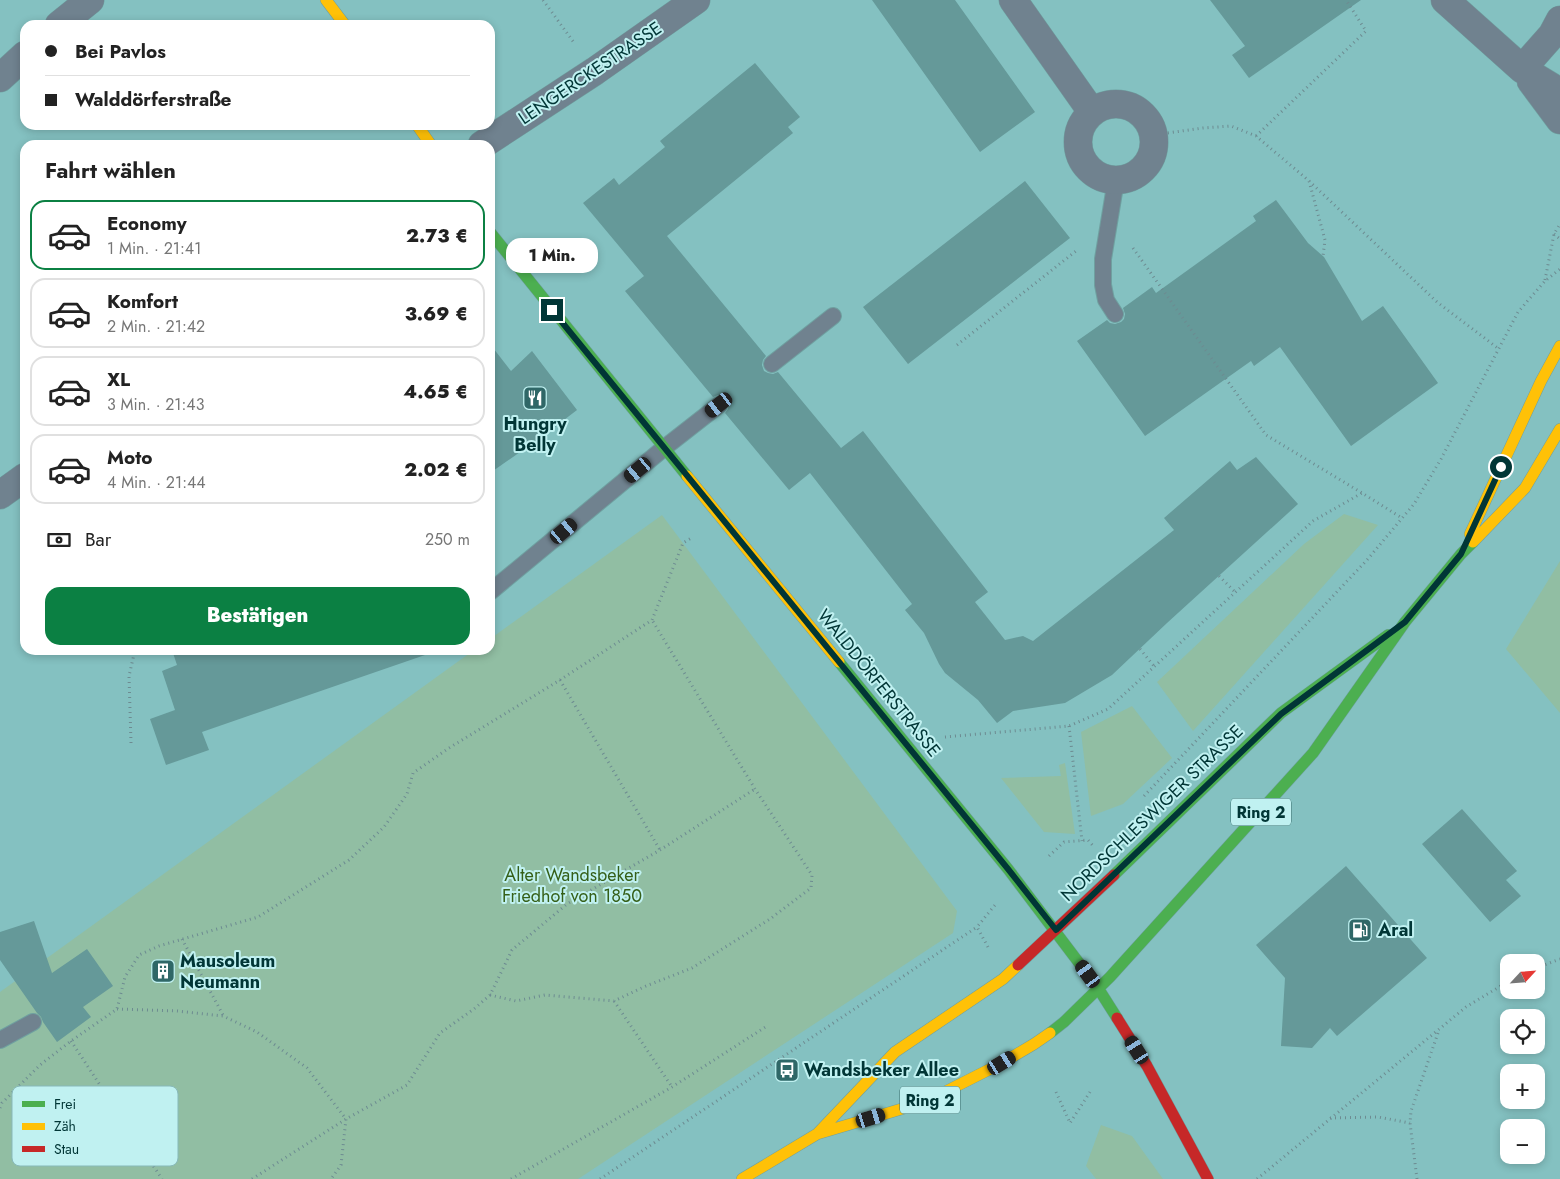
<!DOCTYPE html>
<html lang="de">
<meta charset="utf-8">
<style>
body{margin:0;font-family:Jost,sans-serif;background:#f2f2f2;color:#222;height:100vh;display:flex;flex-direction:column;font-size:19px;white-space:nowrap}
*{box-sizing:border-box;margin:0}
p{font-size:16px;color:#767676}
.icon{flex:none;width:28px;height:28px;fill:none;stroke:currentColor;stroke-width:2;stroke-linecap:round;stroke-linejoin:round}
.map{position:relative;flex:1;overflow:hidden}
.details{position:absolute;left:20px;top:140px;width:475px;height:515px;display:flex;flex-direction:column;background:#fff;border-radius:15px;box-shadow:0 2px 8px #0003}
.details>*{flex:none}
.guide{position:absolute;left:20px;top:20px;width:475px;height:110px;border-radius:15px;box-shadow:0 2px 8px #0003;display:grid;align-content:center;height:110px;padding:0 25px;background:#fff}
.needle{width:32px;rotate:64deg}
.tools{position:absolute;left:1500px;top:954px;display:grid;gap:10px}
.tools a{display:grid;place-items:center;width:45px;height:45px;border-radius:10px;background:#fff;box-shadow:0 2px 8px #0003;font-size:25px}
.end{position:absolute;width:22px;height:22px;margin:-11px;border:6px solid #013636;background:#fff;box-shadow:0 0 0 2px #fff}
.from{border-radius:50%}
.bubble{position:absolute;height:35px;border-radius:15px;background:#fff;box-shadow:0 2px 8px #0003;font-size:16px;font-weight:800;line-height:35px;text-align:center}
.car{position:absolute;width:15px;height:30px;margin:-15px -8px;border-radius:6px;box-shadow:0 0 4px 1px #0007;background:linear-gradient(#222 24%,#8ab4d8 0 40%,#222 0 76%,#8ab4d8 0 86%,#222 0)}
.guide b{display:flex;align-items:center;gap:18px;height:48px;font-size:19px}
.guide b+b{border-top:1px solid #e0e0e0}
.guide i{width:12px;height:12px;background:#222}
ul{padding:0;list-style:none}
li{display:flex;align-items:center;gap:15px;height:70px;margin:0 10px 8px;padding:0 15px;border:2px solid #e0e0e0;border-radius:15px}
li div{flex:1}
li b{display:block;font-size:19px}
li em{font-style:normal;font-weight:800}
li.selected{border-color:#0b8043}
li>.icon{width:45px;height:45px;stroke-width:1.5}
h2{padding:0 25px;font-size:22px;line-height:60px}
.pay{display:flex;align-items:center;gap:12px;height:55px;padding:0 25px;font-size:19px}
.pay p{margin-inline-start:auto}
.primary-button{display:flex;gap:10px;margin-top:auto;padding:10px 25px}
.primary-button a{flex:1;height:58px;border-radius:15px;background:#0b8043;color:#fff;font-size:20px;font-weight:800;line-height:58px;text-align:center}
.map>svg:first-child{display:block}
.green{fill:#91bea3}
.building{fill:#659999}
.lines{fill:none;stroke-linecap:round;stroke-linejoin:round}
.lane-casing{stroke:#6fa0a0;stroke-width:18}
.street-casing{stroke:#6fa0a0;stroke-width:29}
.fast-casing{stroke:#6fa0a0;stroke-width:12}
.slow-casing{stroke:#6fa0a0;stroke-width:12}
.jam-casing{stroke:#6fa0a0;stroke-width:12}
.path{stroke:#6d8b91;stroke-width:3;stroke-dasharray:1 4;stroke-linecap:butt}
.lane{stroke:#70828f;stroke-width:16}
.street{stroke:#70828f;stroke-width:28}
.fast{stroke:#4caf50;stroke-width:11}
.slow{stroke:#ffc107;stroke-width:11}
.jam{stroke:#c62828;stroke-width:11}
.route{stroke:#013636;stroke-width:6}
.labels{text-anchor:middle;stroke-width:4;stroke-linejoin:round;paint-order:stroke}
.shield{fill:#c0f1f1;stroke:#3a6e6e;stroke-width:1}
.shield-label{font-size:16px;font-weight:bold;fill:#013636}
.street-label{font-size:18px;fill:#013636;stroke:#c0f1f1}
.poi-label{font-size:18px;font-weight:bold;fill:#013636;stroke:#c0f1f1;text-anchor:start}
.park-label{font-size:18px;fill:#355f18;stroke:#c0f1f1}
.key{fill:#c0f1f1;stroke:#87b9b9;stroke-width:1}
.key-label{font-size:14px;fill:#013636}
</style>
<div class="map">
<svg width="1560" height="1179" viewBox="0 0 1560 1179">
<rect width="100%" height="100%" fill="#84c1c1"/>
<path class="green" d="M1344,514L1378,525L1193,731L1157,682L1304,544Z
M662,515L957,911L953,933L578,1179H0V992L474,650H490V639Z
M1560,561V713L1506,649Z
M1132,706L1172,758L1123,804L1091,816L1081,732Z
M1065,763L1075,834L1044,832L1001,778L1061,776L1059,765Z
M1101,1125L1132,1136L1163,1179H1096L1086,1166Z"/>
<path class="building" d="M872,0H955L1035,112L980,152Z
M1210,0H1361L1249,78L1232,55L1245,46Z
M755,63L800,117L788,127L793,133L667,236L766,356L763,360L762,365L764,371L768,373L773,374L778,372L841,448L863,431L988,592L975,602L1005,640L1023,636L1033,641L1174,530L1164,518L1230,461L1237,470L1256,457L1298,504L1167,623L1112,675L1065,703L1013,711L997,723L978,700L945,673L939,664L924,633L905,610L912,604L810,473L789,490L725,413L728,409L729,404L727,398L723,396L718,395L713,397L625,291L644,276L583,203L614,178L619,185L665,147L660,141Z
M1025,181L1070,238L908,364L863,307Z
M1276,200L1308,243L1324,257L1362,321L1383,306L1438,383L1351,446L1280,347L1254,366L1251,361L1145,436L1077,341L1107,320L1110,323L1115,324L1121,322L1124,319L1125,314L1123,308L1152,287L1156,293L1256,221L1253,216Z
M490,344L511,371L532,351L577,410L543,436L490,473Z
M172,650H424L425,655L202,732L209,750L166,765L150,719L175,710L162,671L177,665Z
M1462,809L1517,871L1506,880L1521,896L1490,922L1422,844Z
M1346,866L1427,958L1337,1036L1330,1028L1312,1048L1281,1046L1285,978L1256,945Z
M34,921L52,973L87,949L113,986L83,1007L91,1017L57,1042L43,1022L41,1017L37,1013L0,960V932Z"/>
<g class="lines">
<g class="lane-casing">
<path id="lane" d="M1115,314L1106,300L1103,285V259L1116,180
M772,364L833,316
M490,592L664,448L719,405
M0,1040L33,1022"/>
</g>
<g class="street-casing">
<path id="street" d="M1013,0L1092,112
M1445,0L1522,69L1560,92
M59,25L90,0
M1522,69L1552,35L1560,20
M0,78L25,55
M1531,81L1560,120
M1078 142a38 38 0 1 1 76 0a38 38 0 1 1-76 0Z
M482,145L595,71L696,0
M0,495L25,477"/>
</g>
<g class="fast-casing">
<path id="fast" d="M490,232L687,476
M839,662L1008,869L1098,988L1117,1018
M1114,875L1281,713L1388,635
M1050,1033L1064,1022L1110,977L1313,753L1405,622L1461,554L1473,542"/>
</g>
<g class="slow-casing">
<path id="slow" d="M326,0L345,25
M417,125L431,145
M687,476L839,662
M1470,534L1541,381L1560,346
M1473,542L1525,488L1560,429
M818,1133L895,1052L1003,979L1018,965
M742,1179L817,1134L925,1102L1002,1063L1034,1044L1050,1033"/>
</g>
<g class="jam-casing">
<path id="jam" d="M1018,965L1114,875
M1117,1018L1147,1066L1208,1179"/>
</g>
<path class="path" d="M543,0L575,44
M1153,135L1203,128L1231,126L1256,136L1308,180L1437,302L1499,349
M1256,136L1366,31L1346,0
M1309,181L1325,240L1323,256
M1554,234L1560,239
M1133,248L1266,435L1362,493L1402,518
M1545,280L1554,234L1560,224
M957,345L1076,251
M1219,576L1235,592
M1140,649L1154,666
M560,680L660,850
M1069,726L1082,841
M945,737L1069,726L1108,709L1313,521L1362,493
M131,743L129,676L135,650
M1144,796L1367,560L1414,504L1441,459L1518,312L1545,281L1560,269
M1049,856L1064,842L1088,840L1094,847
M182,939L223,1015
M988,947L977,927L995,905
M1536,968L1560,959
M490,995L516,1001L545,995L614,1001L646,986L692,968L770,919L811,888L812,875L755,789L652,620
M614,1001L672,1087
M117,1009L177,1011L223,1016L257,1032L307,1068L346,1119L341,1165L331,1179
M71,1041L162,1179
M1056,1092L1070,1123L1090,1092
M0,1108L2,1103L40,1065L71,1041L117,1009L125,977L139,955L159,946L258,917L349,860L384,827L407,794L413,773L449,748L560,680L652,620L683,543L693,537
M1330,1118L1378,1117L1410,1123
M252,1179L346,1119L407,1085L440,1033L474,1009L490,995L512,950L567,904L660,850L755,789
M511,1179L672,1087L767,1026
M600,1179L977,927
M1257,1179L1466,1007L1509,981
M1417,1179L1410,1123L1411,1111L1439,1030"/>
<use href="#lane" class="lane"/>
<use href="#street" class="street"/>
<use href="#fast" class="fast"/>
<use href="#slow" class="slow"/>
<use href="#jam" class="jam"/>
</g>
<g class="lines">
<path class="route" d="M552,310L1008,869L1056,930L1281,714L1405,622L1461,554L1501,467"/>
</g>
<defs>
<g id="restaurant-square" transform="scale(1.25)"><rect x="-9" y="-9" width="18" height="18" rx="4" fill="#2f6767" stroke="#c0f1f1"/><path d="M-5-6h1v4h1v-4h1v4h1v-4h1v5L-1.5 .5V6h-2V.5L-5-1ZM5-6V6H3V1.5H1.5Q1.5-4 5-6Z" fill="#fff"/></g>
<g id="fuel-square" transform="scale(1.25)"><rect x="-9" y="-9" width="18" height="18" rx="4" fill="#2f6767" stroke="#c0f1f1"/><path d="M-5.5-6h7V0h2V4h1.3V-2.5L3-4.5l.8-.8L6-3V5H2.5V1h-1V6h-7ZM-4.2-4.7v3.2H.2V-4.7Z" fill="#fff"/></g>
<g id="building-square" transform="scale(1.25)"><rect x="-9" y="-9" width="18" height="18" rx="4" fill="#2f6767" stroke="#c0f1f1"/><path d="M-4-6H4V6H1V3H-1V6H-4ZM-2.5-4.3h1.7v1.8h-1.7ZM.8-4.3h1.7v1.8H.8ZM-2.5-1h1.7V.8h-1.7ZM.8-1h1.7V.8H.8Z" fill="#fff"/></g>
<g id="bus-square" transform="scale(1.25)"><rect x="-9" y="-9" width="18" height="18" rx="4" fill="#2f6767" stroke="#c0f1f1"/><path d="M-5-6H5V4H4V6H2V4H-2V6H-4V4H-5ZM-3.5-4V0h7V-4ZM-3.5 1.2v1.5H-2V1.2ZM2 1.2v1.5H3.5V1.2Z" fill="#fff"/></g>
</defs>
<g fill-rule="evenodd">
<use href="#restaurant-square" x="535" y="398"/>
<use href="#fuel-square" x="1360" y="930"/>
<use href="#building-square" x="163" y="971"/>
<use href="#bus-square" x="787" y="1070"/>
</g>
<g class="labels">
<g class="shield">
<rect x="1231" y="798.5" width="60" height="27" rx="4"/>
<rect x="900" y="1086.5" width="60" height="27" rx="4"/>
</g>
<g class="shield-label">
<text x="1261" y="818">Ring 2</text>
<text x="930" y="1106">Ring 2</text>
</g>
<g class="street-label">
<text transform="translate(590 73) rotate(-34)" y="6">LENGERCKESTRASSE</text>
<text transform="translate(879 683) rotate(51)" y="6">WALDDÖRFERSTRASSE</text>
<text transform="translate(1152 813) rotate(-44)" y="6">NORDSCHLESWIGER STRASSE</text>
</g>
<g class="poi-label">
<text x="535" y="430" text-anchor="middle">Hungry<tspan x="535" dy="21">Belly</tspan></text>
<text x="1378" y="936">Aral</text>
<text x="180" y="967">Mausoleum<tspan x="180" dy="21">Neumann</tspan></text>
<text x="804" y="1076">Wandsbeker Allee</text>
</g>
<g class="park-label">
<text x="572" y="881">Alter Wandsbeker<tspan x="572" dy="21">Friedhof von 1850</tspan></text>
</g>
</g>
<rect x="12" y="1086" width="166" height="80" rx="8" class="key"/>
<rect x="22" y="1101" width="23" height="6" fill="#4caf50"/>
<rect x="22" y="1123" width="23" height="7" fill="#ffc107"/>
<rect x="22" y="1146" width="23" height="6" fill="#c62828"/>
<g class="key-label">
<text x="54" y="1109">Frei</text>
<text x="54" y="1131">Zäh</text>
<text x="54" y="1154">Stau</text>
</g>
</svg>
<div class="tools">
<a><svg class="needle" viewBox="-14 -14 28 28"><path d="M0-13l5 13h-10z" fill="#e53935"/><path d="M0 13l5-13h-10z" fill="#767676"/></svg></a>
<a><svg class="icon" aria-label="locate" viewBox="0 0 24 24"><circle cx="12" cy="12" r="6"/><path d="M12 2v4M12 18v4M2 12h4M18 12h4"/></svg></a>
<a>+</a>
<a>−</a>
</div>
<i class="end from" style="left:1501px;top:467px"></i>
<i class="end" style="left:552px;top:310px"></i>
<div class="bubble" style="left:506px;top:238px;width:92px">1 Min.</div>
<i class="car" style="left:719px;top:405px;rotate:232deg"></i>
<i class="car" style="left:638px;top:470px;rotate:230deg"></i>
<i class="car" style="left:564px;top:531px;rotate:50deg"></i>
<i class="car" style="left:1088px;top:974px;rotate:324deg"></i>
<i class="car" style="left:1137px;top:1050px;rotate:328deg"></i>
<i class="car" style="left:1002px;top:1063px;rotate:59deg"></i>
<i class="car" style="left:871px;top:1118px;rotate:73deg"></i>
<div class="guide">
<b><i class="from"></i>Bei Pavlos</b>
<b><i></i>Walddörferstraße</b>
</div>
<section class="details">
<h2>Fahrt wählen</h2>
<ul>
<li class="selected"><svg class="icon" aria-label="car" viewBox="0 0 24 24"><path d="M5 17H2v-5l4-1 3-4h7l3 4 3 1v5h-3M9 17h6M6 11h13"/><circle cx="7" cy="17" r="2"/><circle cx="17" cy="17" r="2"/></svg><div><b>Economy</b><p>1 Min. · 21:41</p></div><em>2.73 €</em></li>
<li><svg class="icon" aria-label="car" viewBox="0 0 24 24"><path d="M5 17H2v-5l4-1 3-4h7l3 4 3 1v5h-3M9 17h6M6 11h13"/><circle cx="7" cy="17" r="2"/><circle cx="17" cy="17" r="2"/></svg><div><b>Komfort</b><p>2 Min. · 21:42</p></div><em>3.69 €</em></li>
<li><svg class="icon" aria-label="car" viewBox="0 0 24 24"><path d="M5 17H2v-5l4-1 3-4h7l3 4 3 1v5h-3M9 17h6M6 11h13"/><circle cx="7" cy="17" r="2"/><circle cx="17" cy="17" r="2"/></svg><div><b>XL</b><p>3 Min. · 21:43</p></div><em>4.65 €</em></li>
<li><svg class="icon" aria-label="car" viewBox="0 0 24 24"><path d="M5 17H2v-5l4-1 3-4h7l3 4 3 1v5h-3M9 17h6M6 11h13"/><circle cx="7" cy="17" r="2"/><circle cx="17" cy="17" r="2"/></svg><div><b>Moto</b><p>4 Min. · 21:44</p></div><em>2.02 €</em></li>
</ul>
<div class="pay"><svg class="icon" aria-label="cash" viewBox="0 0 24 24"><path d="M3 7h18v10H3z"/><circle cx="12" cy="12" r="2"/></svg>Bar<p>250 m</p></div>
<div class="primary-button"><a>Bestätigen</a></div>
</section>
</div>
